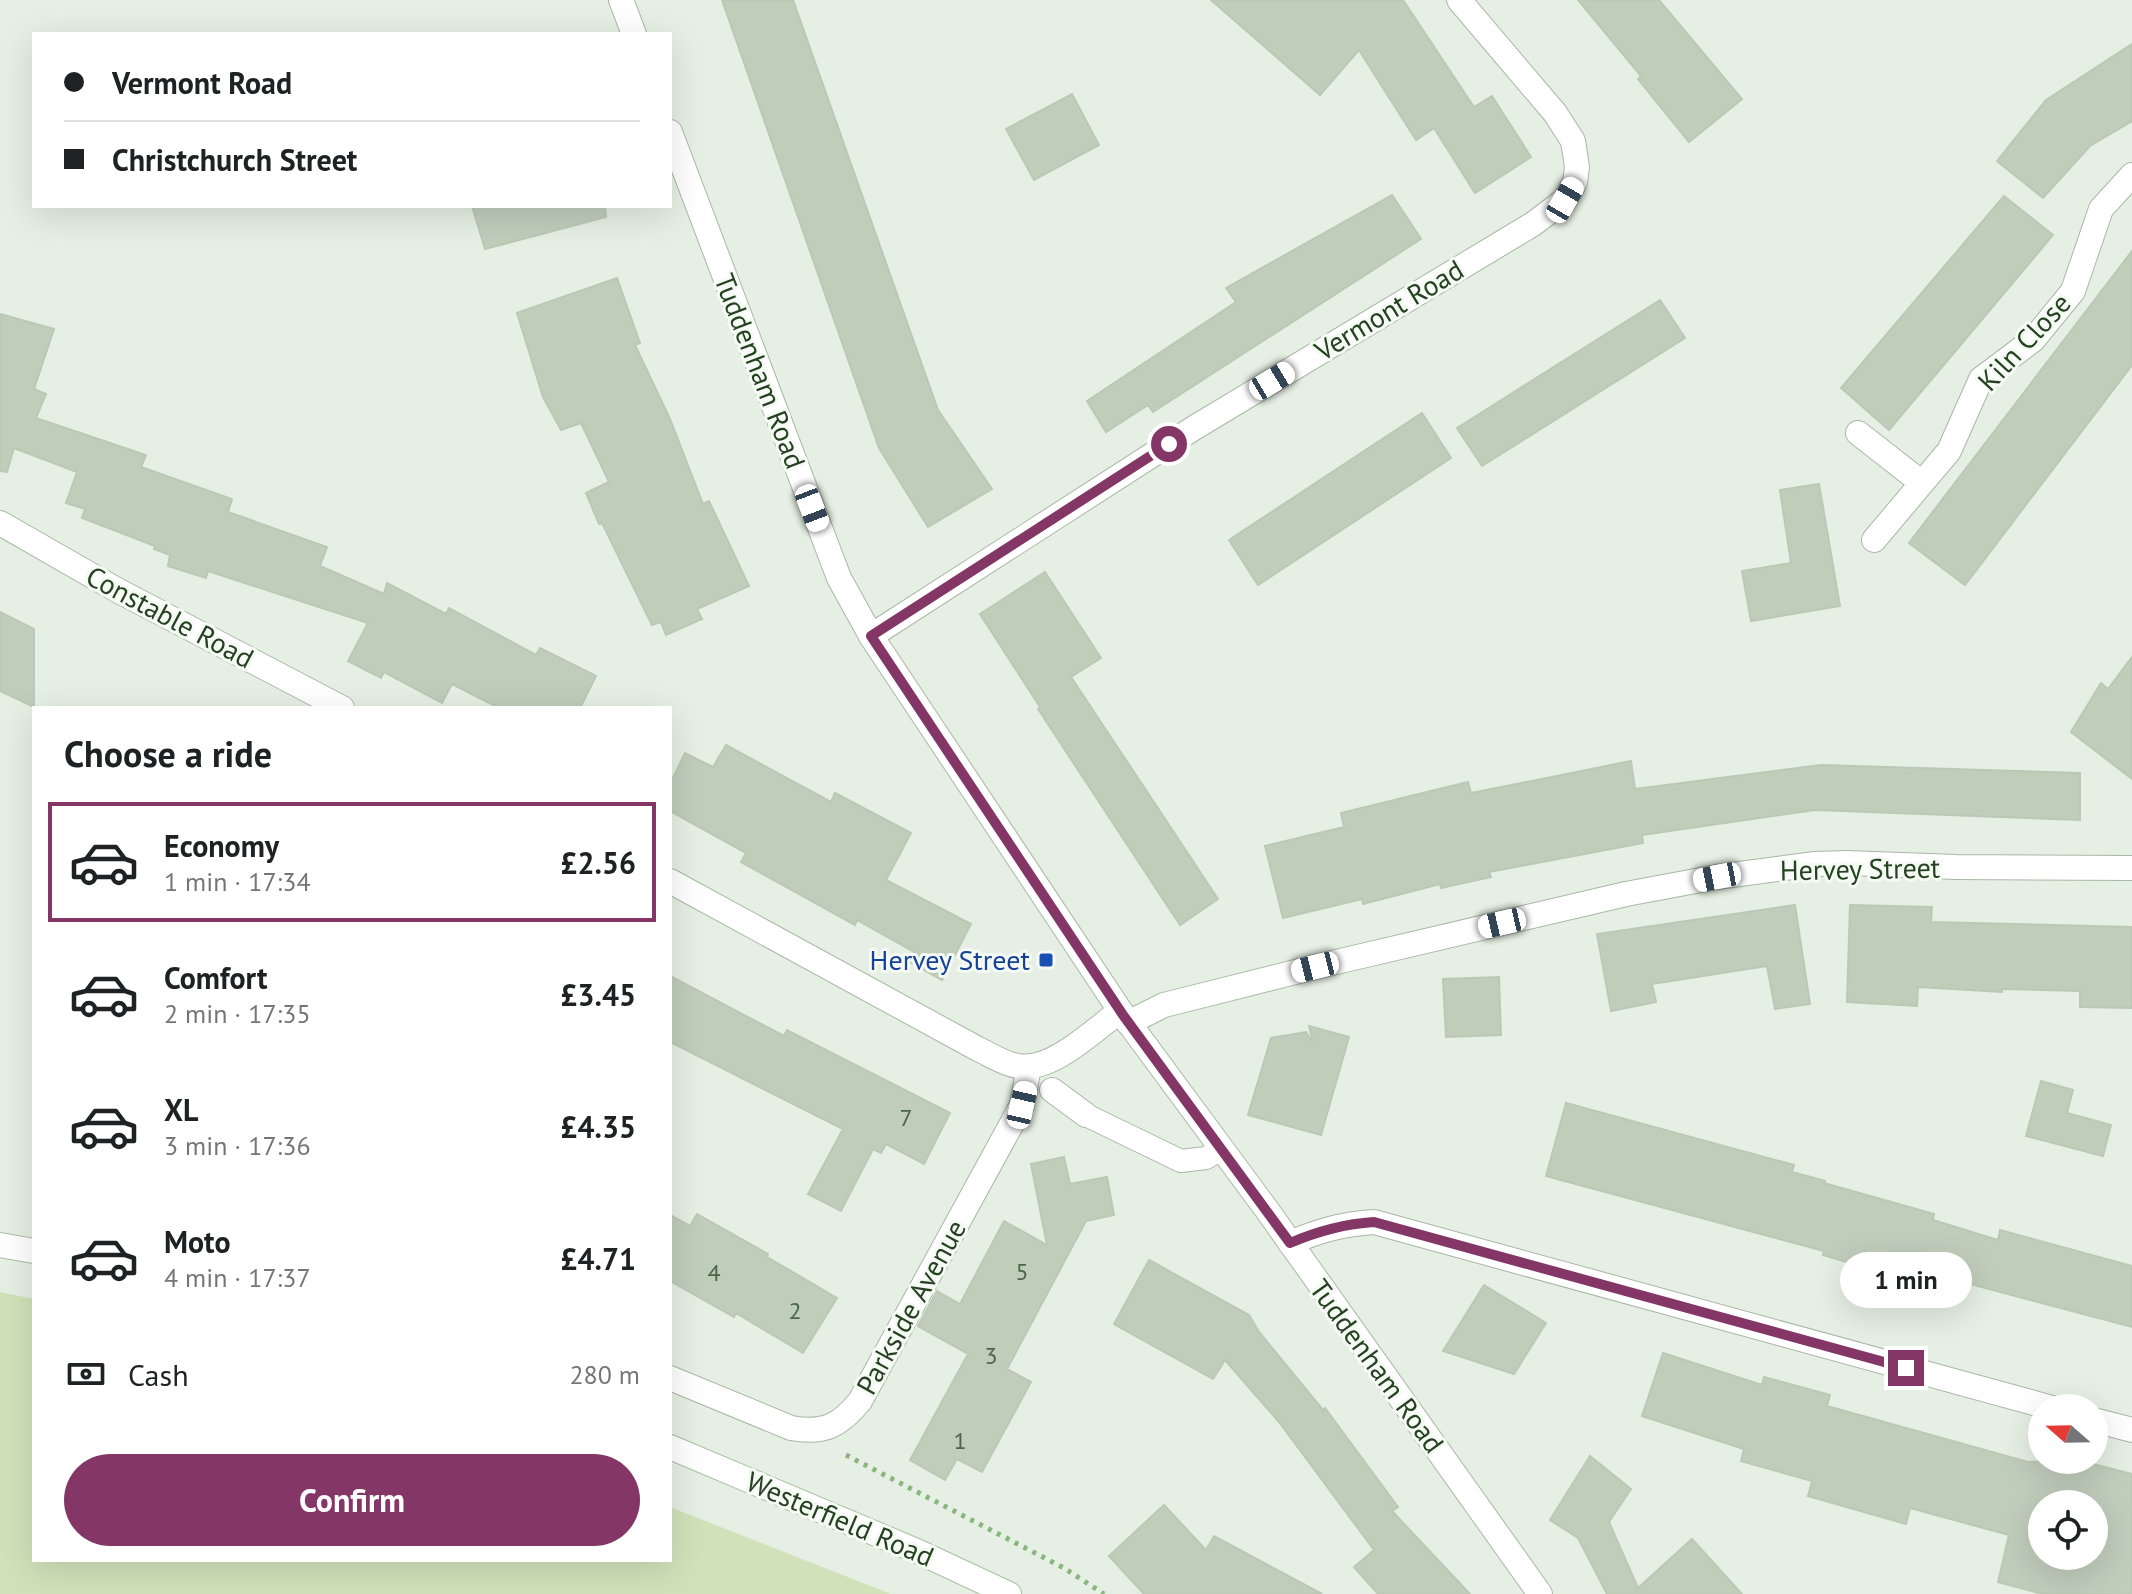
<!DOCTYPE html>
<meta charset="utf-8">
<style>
body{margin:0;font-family:"PT Sans",sans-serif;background:#f2f2f2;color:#202124;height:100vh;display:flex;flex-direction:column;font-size:30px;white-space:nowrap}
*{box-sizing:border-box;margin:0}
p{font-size:26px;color:#757577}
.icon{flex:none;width:44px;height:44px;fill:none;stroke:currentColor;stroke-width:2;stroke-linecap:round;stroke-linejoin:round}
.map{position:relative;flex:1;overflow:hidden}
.drawer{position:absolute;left:32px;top:706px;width:640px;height:856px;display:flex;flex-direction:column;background:#fff;border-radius:0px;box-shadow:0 8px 32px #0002}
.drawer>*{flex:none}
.banner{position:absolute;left:32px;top:32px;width:640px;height:176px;border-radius:0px;box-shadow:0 8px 32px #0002;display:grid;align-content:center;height:176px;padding:0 32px;background:#fff}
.needle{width:52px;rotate:290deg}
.controls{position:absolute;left:2028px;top:1394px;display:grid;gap:16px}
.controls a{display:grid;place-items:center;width:80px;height:80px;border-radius:50%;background:#fff;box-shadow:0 8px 32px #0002;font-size:40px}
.end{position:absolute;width:36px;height:36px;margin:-18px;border:10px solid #843767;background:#fff;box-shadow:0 0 0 4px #fff}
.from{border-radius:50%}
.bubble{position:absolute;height:56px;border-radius:28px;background:#fff;box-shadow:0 8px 32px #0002;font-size:26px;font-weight:800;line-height:56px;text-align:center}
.car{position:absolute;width:24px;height:48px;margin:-24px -12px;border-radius:10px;box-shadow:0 0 6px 2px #0007;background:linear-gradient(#fff 24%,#345 0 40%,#fff 0 76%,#345 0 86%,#fff 0)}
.banner b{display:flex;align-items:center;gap:28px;height:76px;font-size:30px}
.banner b+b{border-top:2px solid #e0e0e0}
.banner i{width:20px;height:20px;background:#202124}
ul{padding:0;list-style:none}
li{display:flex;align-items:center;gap:24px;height:120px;margin:0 16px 12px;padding:0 16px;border:4px solid transparent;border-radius:0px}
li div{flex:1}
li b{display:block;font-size:30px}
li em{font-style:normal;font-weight:800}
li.on{border-color:#843767}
li>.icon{width:72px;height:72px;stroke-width:1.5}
h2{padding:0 32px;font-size:36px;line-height:96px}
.pay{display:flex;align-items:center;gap:20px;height:88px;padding:0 32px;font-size:30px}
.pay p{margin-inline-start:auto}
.cta{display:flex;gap:16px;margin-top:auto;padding:16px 32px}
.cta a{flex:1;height:92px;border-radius:48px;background:#843767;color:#fff;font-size:32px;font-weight:800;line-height:92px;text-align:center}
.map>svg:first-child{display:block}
.green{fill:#d1e2ba}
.building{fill:#c0cdbb;stroke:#bac9b5;stroke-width:2;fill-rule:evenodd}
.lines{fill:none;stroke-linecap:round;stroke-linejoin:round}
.service-casing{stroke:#a8b8a5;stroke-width:24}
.pedestrian-casing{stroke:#a8b8a5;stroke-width:26}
.minor-casing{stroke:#a8b8a5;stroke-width:26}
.tertiary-casing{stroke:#a8b8a5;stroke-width:26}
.secondary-casing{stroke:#a9bfa3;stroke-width:26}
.path{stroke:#89b680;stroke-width:5;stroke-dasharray:4 6;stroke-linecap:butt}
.service{stroke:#fff;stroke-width:22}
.pedestrian{stroke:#fff;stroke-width:24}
.minor{stroke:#fff;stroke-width:24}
.tertiary{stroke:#fff;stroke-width:24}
.secondary{stroke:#fff;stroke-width:24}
.route{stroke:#843767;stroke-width:10}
.transit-dot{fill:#1a4fb4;stroke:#f6faf4;stroke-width:3}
.labels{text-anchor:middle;stroke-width:6;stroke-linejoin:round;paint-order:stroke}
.number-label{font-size:24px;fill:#4b6547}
.street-label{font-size:28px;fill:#244220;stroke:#f6faf4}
.transit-label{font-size:28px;fill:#164399;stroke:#f6faf4;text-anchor:end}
</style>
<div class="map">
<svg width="2132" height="1594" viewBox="0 0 2132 1594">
<rect width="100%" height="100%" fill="#e6efe3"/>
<path class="green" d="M0,1292L34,1299V1560H670V1507L891,1594H0Z"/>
<path class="building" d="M722,0H793L938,410L992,489L928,527L879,448Z
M1211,0H1403L1474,107L1492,96L1531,157L1475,193L1434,128L1416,140L1359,50L1320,95Z
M1578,0H1659L1742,99L1689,142L1638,79L1641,76Z
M2132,44V121L2090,146L2043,198L1997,161L2046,100Z
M1072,94L1099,145L1034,180L1006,129Z
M1392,195L1421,239L1153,412L1148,405L1106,432L1087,401L1236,302L1226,288Z
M2004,196L2053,235L1889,430L1841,388Z
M472,206H605L606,217L485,249Z
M2132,251V365L1965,585L1909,543Z
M617,278L640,343L635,345L670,419L703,504L709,501L749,586L697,609L702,619L666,635L661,622L652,625L602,523L599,524L586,493L609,482L581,423L561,430L543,397L517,313Z
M1660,300L1685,338L1482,466L1457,428Z
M0,314L54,329L34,389L46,394L36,418L146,455L141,467L232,499L228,512L327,547L320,566L384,594L387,583L446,614L449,608L536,655L540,648L596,676L580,708H499L452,684L442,703L384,672L381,678L348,661L368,623L208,571L206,578L168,566L170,555L154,549L155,546L82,518L85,509L66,503L77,472L14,448L7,472L0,471Z
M1422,413L1451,458L1258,585L1229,540Z
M1819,484L1840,606L1751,621L1742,571L1791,563L1780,490Z
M1045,572L1101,658L1071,677L1218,899L1180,925L1038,709L1040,707L980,614Z
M0,612L34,629V707L0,691Z
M2132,657V779L2071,732L2101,683L2108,689Z
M726,745L831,802L835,793L911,833L886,880L971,924L942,980L910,962L914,952L857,920L855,925L741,862L746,853L670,811V784L685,753L713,767Z
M1631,761L1635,789L1821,765L2080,773V820L1815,810L1642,835L1643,843L1489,872L1491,877L1441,888L1440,884L1363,904L1362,899L1283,918L1265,846L1344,827L1341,813L1468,782L1471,793Z
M1795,905L1810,1004L1775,1009L1767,966L1652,984L1656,1002L1611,1011L1597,934Z
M1850,905L1932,907L1931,922L2132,927V1008L2080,1007V991L2002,989V992L1918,987L1917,1006L1847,1002Z
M670,976L784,1036L787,1030L950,1113L924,1164L886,1144L881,1153L873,1149L841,1211L808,1194L843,1129L670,1042Z
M1499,977L1501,1035L1446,1037L1443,979Z
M1309,1026L1349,1037L1321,1135L1248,1115L1271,1038L1306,1032L1313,1043Z
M2041,1081L2073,1090L2067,1113L2111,1125L2103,1156L2026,1136Z
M1566,1103L1794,1165L1792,1172L1825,1181L1824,1183L1934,1214L1933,1220L1998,1240L2000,1230L2132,1266V1327L1944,1277L1940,1290L1823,1255L1824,1251L1546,1176Z
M1064,1157L1070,1184L1107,1177L1114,1215L1086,1221L1007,1369L1031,1382L982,1472L957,1459L945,1480L910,1460L968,1354L918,1326L937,1291L960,1304L1004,1221L1047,1245L1031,1164Z
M697,1214L768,1254L767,1257L837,1298L803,1353L736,1313L734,1317L670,1281V1215L690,1226Z
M1149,1260L1249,1315L1259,1332L1323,1410L1325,1408L1398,1507L1392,1511L1470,1594H1378L1354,1567L1374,1550L1279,1422L1225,1360L1213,1379L1114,1324Z
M1484,1285L1546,1323L1514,1374L1443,1351Z
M1663,1353L1762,1385L1764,1377L1830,1395L1827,1406L2028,1462L2078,1460L2132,1474V1594H2042L1998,1582L2009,1535L1910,1508L1906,1524L1808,1496L1812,1481L1741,1461L1744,1449L1642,1416ZM2042,1504H2094V1556H2042Z
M1590,1456L1631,1489L1609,1522L1638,1588L1692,1539L1742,1594H1607L1578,1538L1550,1520Z
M1164,1505L1206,1550L1214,1536L1322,1594H1144L1109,1556Z"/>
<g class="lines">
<g class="service-casing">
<path id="service" d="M1086,1115L1181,1161L1206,1158L1221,1149"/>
</g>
<g class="pedestrian-casing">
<path id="pedestrian" d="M1052,1090L1086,1115"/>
</g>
<g class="minor-casing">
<path id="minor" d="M1858,433L1922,483
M0,523L117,590L342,708
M1874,540L1949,451L1981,379L2033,340L2073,291L2101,209L2132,175
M871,636L1194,428L1533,224L1565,200L1575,182L1577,167L1573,141L1555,113L1459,0
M670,881L978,1049C991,1055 1004,1064 1018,1066C1052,1072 1094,1030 1120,1011
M1128,1023L1164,1005L1315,967L1626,894L1717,877L1815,864L1846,863L1957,867L2132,868
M1290,1243C1318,1231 1342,1224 1374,1222L2052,1408
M670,1378L791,1428C823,1434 840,1426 860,1401L1022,1105L1029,1067
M2094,1420L2132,1430"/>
</g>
<g class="tertiary-casing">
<path id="tertiary" d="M621,0L634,34
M670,132L839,578L871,636L1123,1015L1267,1210L1540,1594"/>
</g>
<g class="secondary-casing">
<path id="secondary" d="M0,1245L34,1251
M670,1447L919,1552L1009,1594"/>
</g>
<path class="path" d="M846,1455L1064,1568L1104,1594"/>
<use href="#service" class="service"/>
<use href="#pedestrian" class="pedestrian"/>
<use href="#minor" class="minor"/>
<use href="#tertiary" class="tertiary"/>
<use href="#secondary" class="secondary"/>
</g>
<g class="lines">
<path class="route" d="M1169,444L871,636L1123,1015L1290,1243C1318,1231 1343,1224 1374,1222L1906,1368"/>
</g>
<rect class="transit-dot" x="1038" y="952" width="16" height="16" rx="4"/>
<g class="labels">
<g class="number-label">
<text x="906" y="1126">7</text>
<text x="1022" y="1280">5</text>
<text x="714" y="1281">4</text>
<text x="795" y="1319">2</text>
<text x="991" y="1364">3</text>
<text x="960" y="1449">1</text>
</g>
<g class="street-label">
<text transform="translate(1389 310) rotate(-31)" y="10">Vermont Road</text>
<text transform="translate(2024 342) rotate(-47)" y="10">Kiln Close</text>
<text transform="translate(760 371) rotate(69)" y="10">Tuddenham Road</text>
<text transform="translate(170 617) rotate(28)" y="10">Constable Road</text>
<text transform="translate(1860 869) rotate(-1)" y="10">Hervey Street</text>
<text transform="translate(911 1307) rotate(-61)" y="10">Parkside Avenue</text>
<text transform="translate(1377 1366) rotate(54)" y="10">Tuddenham Road</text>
<text transform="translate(840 1519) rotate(23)" y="10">Westerfield Road</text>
</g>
<g class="transit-label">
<text x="1030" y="970">Hervey Street</text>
</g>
</g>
</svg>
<div class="controls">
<a><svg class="needle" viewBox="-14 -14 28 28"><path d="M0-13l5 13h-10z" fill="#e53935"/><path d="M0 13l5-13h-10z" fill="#757577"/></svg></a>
<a><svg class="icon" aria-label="locate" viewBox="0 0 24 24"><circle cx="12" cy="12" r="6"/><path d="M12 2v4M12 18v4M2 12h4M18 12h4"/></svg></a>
</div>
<i class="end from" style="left:1169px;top:444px"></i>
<i class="end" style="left:1906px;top:1368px"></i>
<div class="bubble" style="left:1840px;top:1252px;width:132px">1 min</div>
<i class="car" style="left:1565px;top:200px;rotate:30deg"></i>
<i class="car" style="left:1272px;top:381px;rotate:59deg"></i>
<i class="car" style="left:812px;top:508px;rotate:159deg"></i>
<i class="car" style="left:1717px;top:877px;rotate:259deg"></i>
<i class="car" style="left:1502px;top:923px;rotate:257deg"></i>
<i class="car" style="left:1315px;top:967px;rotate:256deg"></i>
<i class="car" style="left:1022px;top:1105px;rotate:13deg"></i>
<div class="banner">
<b><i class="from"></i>Vermont Road</b>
<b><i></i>Christchurch Street</b>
</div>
<section class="drawer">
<h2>Choose a ride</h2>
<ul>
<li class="on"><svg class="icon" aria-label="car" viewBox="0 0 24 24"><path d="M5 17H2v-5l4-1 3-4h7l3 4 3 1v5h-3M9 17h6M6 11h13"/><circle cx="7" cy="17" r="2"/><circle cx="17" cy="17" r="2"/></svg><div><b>Economy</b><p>1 min · 17:34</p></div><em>£2.56</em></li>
<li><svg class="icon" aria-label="car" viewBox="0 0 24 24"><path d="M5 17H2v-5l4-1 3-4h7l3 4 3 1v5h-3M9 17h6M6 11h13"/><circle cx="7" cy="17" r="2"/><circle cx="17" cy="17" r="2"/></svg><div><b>Comfort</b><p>2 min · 17:35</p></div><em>£3.45</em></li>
<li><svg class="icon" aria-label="car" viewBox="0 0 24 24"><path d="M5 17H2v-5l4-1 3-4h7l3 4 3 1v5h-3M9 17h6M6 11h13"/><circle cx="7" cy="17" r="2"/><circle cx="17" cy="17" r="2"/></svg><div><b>XL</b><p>3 min · 17:36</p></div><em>£4.35</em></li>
<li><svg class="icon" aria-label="car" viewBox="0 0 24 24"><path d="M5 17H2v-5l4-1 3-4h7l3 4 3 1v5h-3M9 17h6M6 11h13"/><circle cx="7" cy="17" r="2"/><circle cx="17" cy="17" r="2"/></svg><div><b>Moto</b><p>4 min · 17:37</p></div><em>£4.71</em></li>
</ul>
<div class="pay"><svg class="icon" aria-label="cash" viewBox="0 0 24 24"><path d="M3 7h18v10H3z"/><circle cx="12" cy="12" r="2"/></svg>Cash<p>280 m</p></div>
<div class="cta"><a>Confirm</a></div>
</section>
</div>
